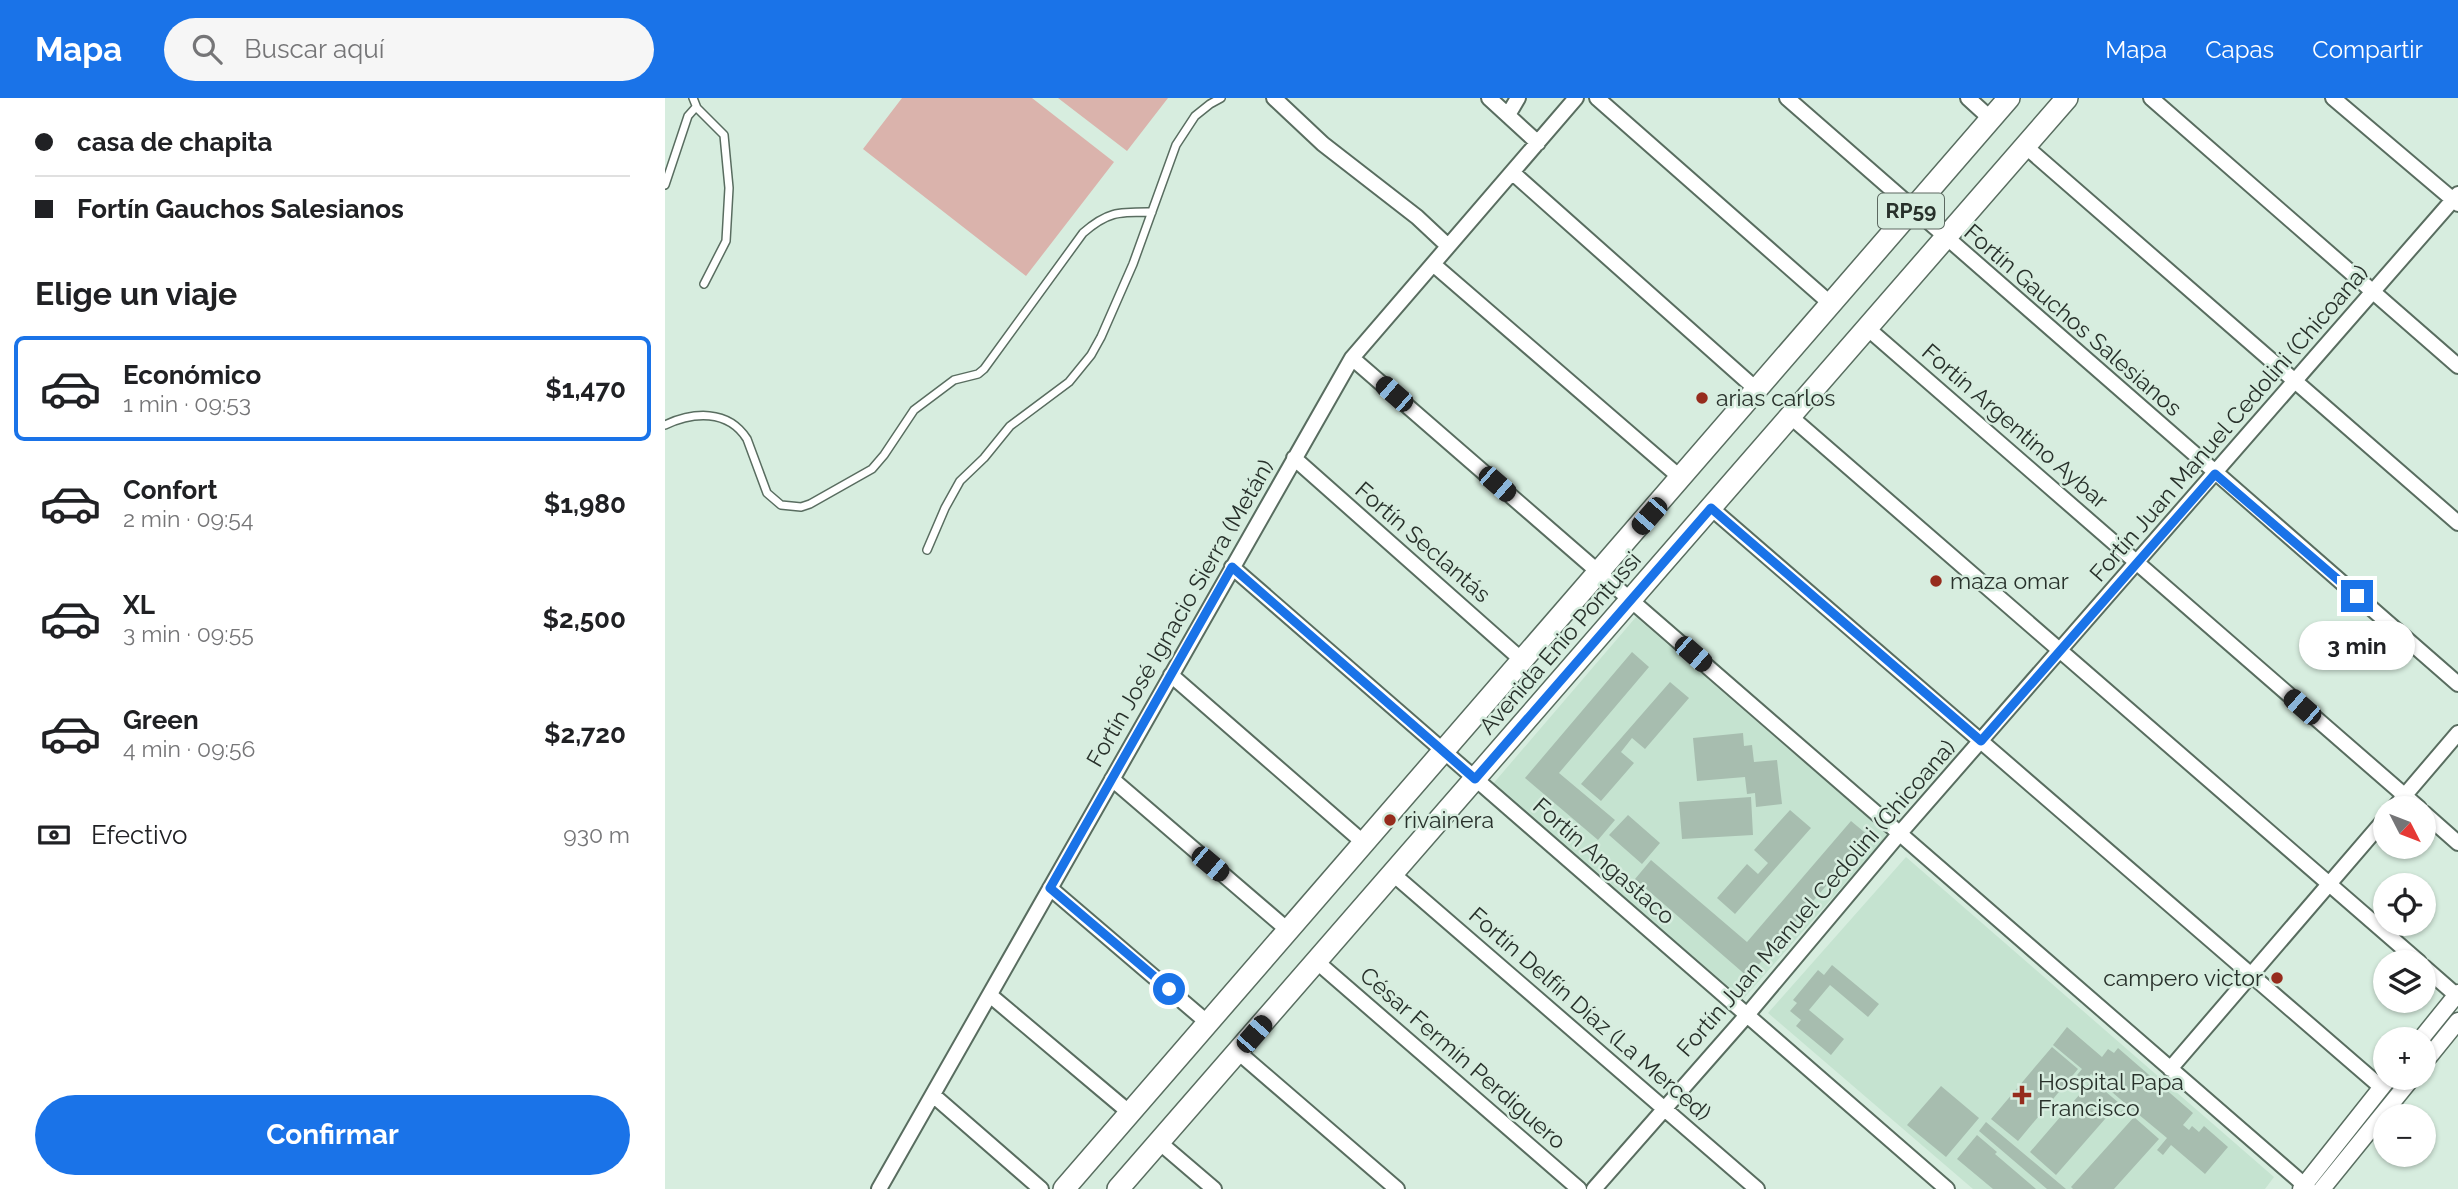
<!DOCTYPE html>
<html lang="es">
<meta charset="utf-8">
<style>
body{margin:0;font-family:Raleway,sans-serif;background:#f6f6f6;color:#202124;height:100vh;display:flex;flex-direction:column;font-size:26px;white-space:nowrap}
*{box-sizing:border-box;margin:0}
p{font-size:23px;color:#757577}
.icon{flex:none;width:38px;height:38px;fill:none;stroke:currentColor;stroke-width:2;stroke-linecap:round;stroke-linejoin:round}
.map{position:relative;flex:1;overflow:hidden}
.side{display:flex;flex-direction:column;background:#fff;width:665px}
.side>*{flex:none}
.banner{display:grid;align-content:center;height:154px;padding:0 35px;background:#fff}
.needle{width:46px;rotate:132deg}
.buttons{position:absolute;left:1708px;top:698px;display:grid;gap:14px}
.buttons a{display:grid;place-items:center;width:63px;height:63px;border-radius:50%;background:#fff;box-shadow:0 2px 5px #0004;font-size:35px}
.end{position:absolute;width:32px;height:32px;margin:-16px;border:9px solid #1a73e8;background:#fff;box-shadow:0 0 0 4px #fff}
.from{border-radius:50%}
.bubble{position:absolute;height:49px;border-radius:24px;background:#fff;box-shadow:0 2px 5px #0004;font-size:23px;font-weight:700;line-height:49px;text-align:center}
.car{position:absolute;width:21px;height:42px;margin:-21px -10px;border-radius:9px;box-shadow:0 0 5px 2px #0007;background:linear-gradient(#222 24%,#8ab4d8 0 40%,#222 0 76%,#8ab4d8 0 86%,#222 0)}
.banner b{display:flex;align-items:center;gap:24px;height:66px;font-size:26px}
.banner b+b{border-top:2px solid #e0e0e0}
.banner i{width:18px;height:18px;background:#202124}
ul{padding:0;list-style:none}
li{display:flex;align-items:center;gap:21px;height:105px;margin:0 14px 10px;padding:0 21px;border:4px solid transparent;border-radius:10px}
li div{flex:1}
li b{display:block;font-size:26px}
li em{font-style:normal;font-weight:700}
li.active{border-color:#1a73e8}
li>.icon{width:63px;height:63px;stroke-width:1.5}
h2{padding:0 35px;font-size:32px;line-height:84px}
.pay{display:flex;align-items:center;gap:18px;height:77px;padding:0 35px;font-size:26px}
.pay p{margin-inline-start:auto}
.cta{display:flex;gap:14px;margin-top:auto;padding:14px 35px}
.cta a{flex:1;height:80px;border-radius:42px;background:#1a73e8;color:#fff;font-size:28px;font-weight:700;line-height:80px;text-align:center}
header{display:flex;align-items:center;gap:42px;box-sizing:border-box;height:98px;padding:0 35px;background:#1a73e8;color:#fff}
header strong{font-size:33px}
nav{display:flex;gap:38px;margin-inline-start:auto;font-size:24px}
.search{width:490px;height:63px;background:#f6f6f6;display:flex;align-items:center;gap:18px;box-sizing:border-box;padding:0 24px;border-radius:38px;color:#757577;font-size:26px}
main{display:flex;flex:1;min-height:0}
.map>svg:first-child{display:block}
.built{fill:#c5e3d0}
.green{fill:#dab3ac}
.building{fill:#a7bdaf}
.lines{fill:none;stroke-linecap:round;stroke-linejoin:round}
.service-casing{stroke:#596d60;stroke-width:10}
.minor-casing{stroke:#596d60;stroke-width:18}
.tertiary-casing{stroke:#596d60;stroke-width:19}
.primary-casing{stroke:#596d60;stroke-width:24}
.service{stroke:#fff;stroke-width:7}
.minor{stroke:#fff;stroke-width:14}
.tertiary{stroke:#fff;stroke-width:16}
.primary{stroke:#fff;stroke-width:21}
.route{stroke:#1a73e8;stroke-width:9}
.poi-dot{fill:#962c1d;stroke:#d7eddf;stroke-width:2.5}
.labels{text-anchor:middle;stroke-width:5;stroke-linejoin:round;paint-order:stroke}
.shield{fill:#d7eddf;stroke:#5c6961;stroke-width:2}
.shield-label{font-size:21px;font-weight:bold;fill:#28312b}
.street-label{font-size:23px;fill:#28312b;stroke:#d7eddf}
.poi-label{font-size:23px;fill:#28312b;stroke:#d7eddf;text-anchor:start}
</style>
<header>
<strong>Mapa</strong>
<div class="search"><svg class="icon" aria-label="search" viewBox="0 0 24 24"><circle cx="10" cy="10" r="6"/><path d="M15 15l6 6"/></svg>Buscar aquí</div>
<nav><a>Mapa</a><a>Capas</a><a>Compartir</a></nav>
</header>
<main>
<section class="side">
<div class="banner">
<b><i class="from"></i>casa de chapita</b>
<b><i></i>Fortín Gauchos Salesianos</b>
</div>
<h2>Elige un viaje</h2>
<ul>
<li class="active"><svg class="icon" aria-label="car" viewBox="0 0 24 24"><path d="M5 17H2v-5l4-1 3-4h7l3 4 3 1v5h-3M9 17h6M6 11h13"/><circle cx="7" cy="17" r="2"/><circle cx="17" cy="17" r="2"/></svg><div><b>Económico</b><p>1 min · 09:53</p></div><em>$1,470</em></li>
<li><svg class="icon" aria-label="car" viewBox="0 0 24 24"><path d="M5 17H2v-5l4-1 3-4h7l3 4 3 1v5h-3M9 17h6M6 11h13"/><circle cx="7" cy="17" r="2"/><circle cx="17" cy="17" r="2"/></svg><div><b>Confort</b><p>2 min · 09:54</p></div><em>$1,980</em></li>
<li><svg class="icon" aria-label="car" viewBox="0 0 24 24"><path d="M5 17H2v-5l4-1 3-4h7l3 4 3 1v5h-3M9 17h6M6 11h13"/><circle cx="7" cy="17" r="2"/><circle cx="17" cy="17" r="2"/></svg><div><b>XL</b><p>3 min · 09:55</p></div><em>$2,500</em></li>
<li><svg class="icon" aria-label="car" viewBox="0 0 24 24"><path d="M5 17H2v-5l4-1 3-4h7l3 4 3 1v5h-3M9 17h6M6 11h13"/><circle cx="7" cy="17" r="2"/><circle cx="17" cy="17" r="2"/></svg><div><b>Green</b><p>4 min · 09:56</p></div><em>$2,720</em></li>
</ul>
<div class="pay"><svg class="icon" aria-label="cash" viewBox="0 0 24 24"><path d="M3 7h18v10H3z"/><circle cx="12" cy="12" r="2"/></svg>Efectivo<p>930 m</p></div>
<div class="cta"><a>Confirmar</a></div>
</section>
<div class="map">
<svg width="1793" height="1091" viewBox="0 0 1793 1091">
<rect width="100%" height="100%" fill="#d7eddf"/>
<path class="built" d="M971,519L1223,737L1078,901L827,687Z
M1241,759L1609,1079L1600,1091H1308L1103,915Z"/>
<path class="green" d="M237,0H367L449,64L361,178L198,51Z
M393,0H503L462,53Z"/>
<path class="building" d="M967,554L984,569L894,675L950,722L933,742L860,680Z
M1005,584L1024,600L980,651L967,640L956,654L969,665L936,703L916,686Z
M1078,635L1079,648L1087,647L1089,664L1112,662L1117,706L1091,709L1090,695L1082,696L1080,679L1032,683L1028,640Z
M1086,699L1088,737L1017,741L1014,704Z
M1125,712L1146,730L1070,816L1052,800L1082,766L1093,776L1103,765L1089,752Z
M963,717L995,745L977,766L944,737Z
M1186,723L1204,738L1083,879L970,781L986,762L1082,844Z
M1167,867L1214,906L1203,919L1165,887L1144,912L1179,941L1166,957L1131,928L1136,922L1125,913L1132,905L1128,902L1153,872L1159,877Z
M1402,929L1437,959L1443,951L1449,955L1453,950L1528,1015L1518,1027L1524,1032L1527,1028L1534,1034L1539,1028L1563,1049L1540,1076L1506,1047L1498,1057L1492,1052L1502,1040L1467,1011L1460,1019L1455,1014L1462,1007L1426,976L1420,983L1412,977L1417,971L1388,947Z
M1387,949L1413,971L1353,1043L1326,1021Z
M1427,982L1454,1005L1391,1077L1365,1054Z
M1276,988L1314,1020L1281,1059L1242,1027Z
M1469,1019L1494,1041L1449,1091H1408L1406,1089Z
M1321,1024L1401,1091H1382L1314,1033Z
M1312,1037L1332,1054L1330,1056L1371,1091H1328L1292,1061Z"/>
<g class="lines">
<g class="service-casing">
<path id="service" d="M28,0L32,10L59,37L64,90L61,143L39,186
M0,87L23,18L31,9
M0,327C28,314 63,311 82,341L102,395L116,407L136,409L145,406L207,371L219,357L249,312L289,282L313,276L319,271L418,135C443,113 454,114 487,114
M262,452L280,410L295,383L319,360L345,328L404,284L426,257L436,239L468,166L511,47L530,18L545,6L556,0"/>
</g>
<g class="minor-casing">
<path id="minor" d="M609,0L658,46L752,119L783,148
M824,0L873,45
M932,0L1166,206
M1122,0L1793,586
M1303,0L1326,21
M1486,0L1793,268
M1668,0L1793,106
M843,17L853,0
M1360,48L1793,425
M848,75L1092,292
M768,166L1017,381
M1201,229L1754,710
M687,260L1644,1091
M1126,319L1754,864
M629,360L858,563
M1046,410L1716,989
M567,469L1282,1091
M506,577L699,745
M447,681L624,833
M1729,710L1793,635
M1759,715L1793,745
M728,776L1092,1091
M385,790L543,925
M651,863L914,1091
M1759,869L1791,897
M326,898L465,1015
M573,954L732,1091
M1505,971L1720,721
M268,997L376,1091
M494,1044L549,1091
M214,1091L687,260L911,0
M929,1091L1082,917L1235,735L1793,96"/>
</g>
<g class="tertiary-casing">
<path id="tertiary" d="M1755,942L1793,895
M1759,965L1793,923
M1636,1091L1724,980
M1657,1091L1747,980"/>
</g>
<g class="primary-casing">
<path id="primary" d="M399,1091L1344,0
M453,1091L1402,0"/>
</g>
<use href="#service" class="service"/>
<use href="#minor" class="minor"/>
<use href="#tertiary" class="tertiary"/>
<use href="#primary" class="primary"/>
</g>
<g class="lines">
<path class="route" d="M504,891L385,790L567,469L810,681L1046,410L1316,643L1550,376L1692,498"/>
</g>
<g class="poi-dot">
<circle cx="1037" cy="300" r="7"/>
<circle cx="1271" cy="483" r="7"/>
<circle cx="725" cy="722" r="7"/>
<circle cx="1612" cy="880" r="7"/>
<path d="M1353.5 986.5h7v7h7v7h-7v7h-7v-7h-7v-7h7z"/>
</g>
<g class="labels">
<rect class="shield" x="1213" y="95.5" width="66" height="35" rx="5"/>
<g class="shield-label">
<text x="1246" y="120">RP59</text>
</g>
<g class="street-label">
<text transform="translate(1408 222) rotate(41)" y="8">Fortín Gauchos Salesianos</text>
<text transform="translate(1564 325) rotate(-49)" y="8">Fortín Juan Manuel Cedolini (Chicoana)</text>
<text transform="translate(1350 328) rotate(41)" y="8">Fortín Argentino Aybar</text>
<text transform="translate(758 444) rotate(41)" y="8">Fortín Seclantás</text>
<text transform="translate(515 515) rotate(-60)" y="8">Fortín José Ignacio Sierra (Metán)</text>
<text transform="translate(895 545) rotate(-49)" y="8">Avenida Enio Pontussi</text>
<text transform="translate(939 763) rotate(41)" y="8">Fortín Angastaco</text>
<text transform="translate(1151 800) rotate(-49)" y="8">Fortín Juan Manuel Cedolini (Chicoana)</text>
<text transform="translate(925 916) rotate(41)" y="8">Fortín Delfín Díaz (La Merced)</text>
<text transform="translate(798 960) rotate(41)" y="8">César Fermín Perdiguero</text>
</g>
<g class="poi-label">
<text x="1051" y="308">arias carlos</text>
<text x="1285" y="491">maza omar</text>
<text x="739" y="730">rivainera</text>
<text x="1598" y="888" text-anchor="end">campero victor</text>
<text x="1373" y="992">Hospital Papa<tspan x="1373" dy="26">Francisco</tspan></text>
</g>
</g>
</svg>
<div class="buttons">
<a><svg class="needle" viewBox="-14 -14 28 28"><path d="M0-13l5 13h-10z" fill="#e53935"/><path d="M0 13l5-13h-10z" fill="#757577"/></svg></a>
<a><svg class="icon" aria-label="locate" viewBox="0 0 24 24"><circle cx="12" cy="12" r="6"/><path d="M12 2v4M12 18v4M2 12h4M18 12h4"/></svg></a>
<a><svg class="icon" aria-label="layers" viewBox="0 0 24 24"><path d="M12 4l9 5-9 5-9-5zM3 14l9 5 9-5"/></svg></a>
<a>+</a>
<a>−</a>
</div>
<i class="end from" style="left:504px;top:891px"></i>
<i class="end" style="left:1692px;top:498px"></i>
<div class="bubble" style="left:1634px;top:523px;width:116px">3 min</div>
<i class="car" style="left:729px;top:296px;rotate:311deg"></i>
<i class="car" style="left:832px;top:386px;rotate:131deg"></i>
<i class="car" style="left:984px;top:418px;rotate:221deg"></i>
<i class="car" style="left:1028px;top:556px;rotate:131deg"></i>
<i class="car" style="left:1637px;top:609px;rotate:311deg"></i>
<i class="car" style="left:545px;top:766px;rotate:130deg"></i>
<i class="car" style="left:589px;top:936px;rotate:41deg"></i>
</div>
</main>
